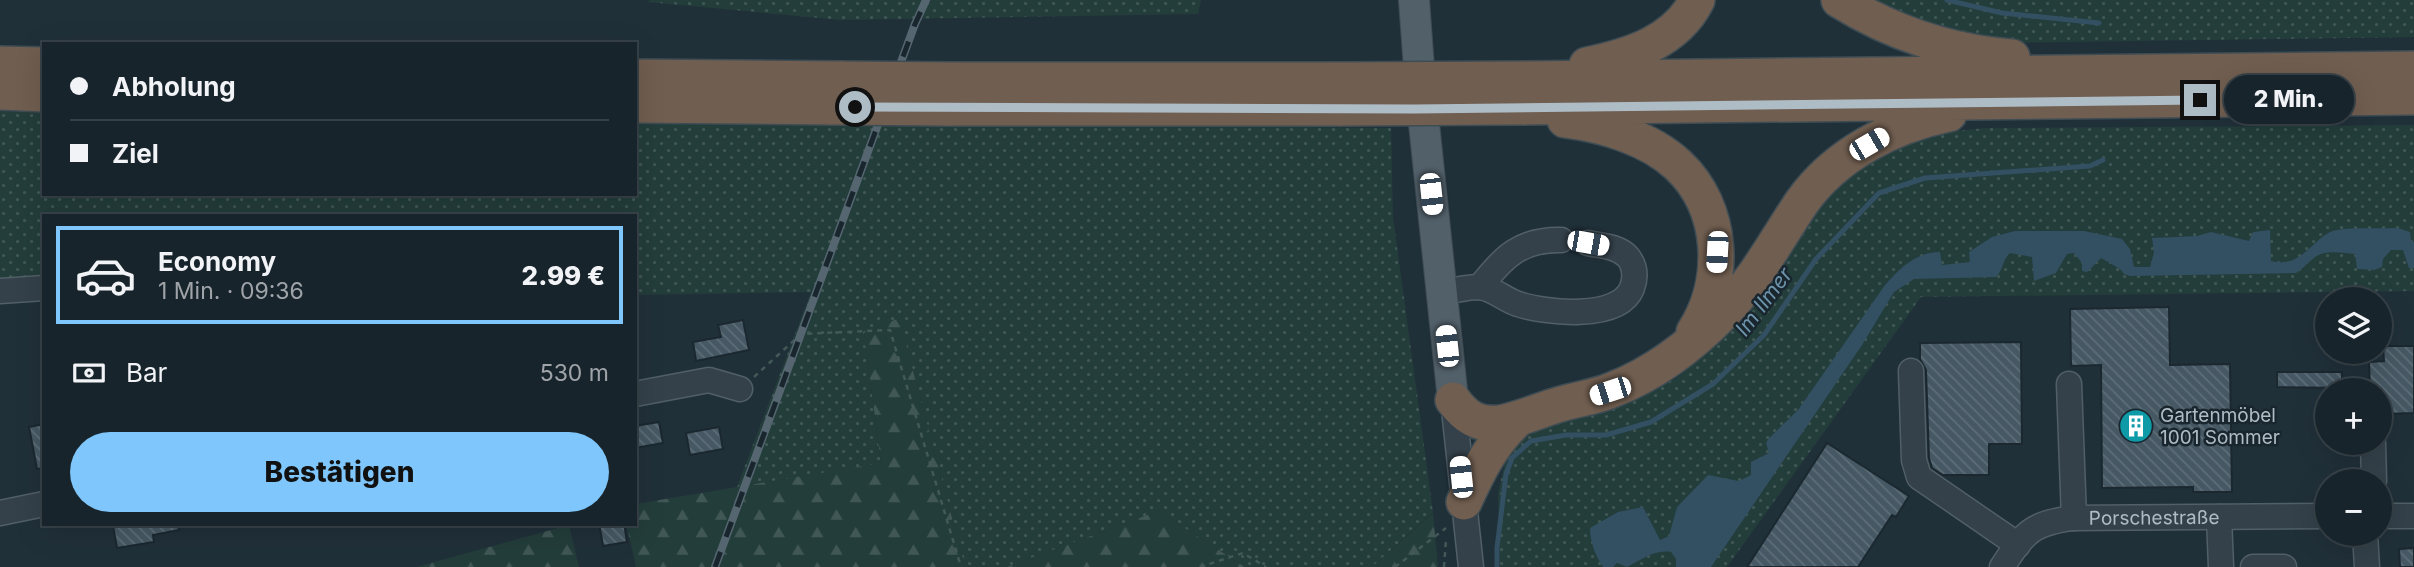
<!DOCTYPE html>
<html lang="de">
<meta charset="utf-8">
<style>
body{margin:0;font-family:Inter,sans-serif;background:#253037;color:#f1f3f6;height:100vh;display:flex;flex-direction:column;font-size:26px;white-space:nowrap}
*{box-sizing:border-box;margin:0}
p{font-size:23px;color:#9fa4a9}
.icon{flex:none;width:38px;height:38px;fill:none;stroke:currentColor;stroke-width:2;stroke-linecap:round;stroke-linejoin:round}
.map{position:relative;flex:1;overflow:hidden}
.drawer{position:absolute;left:42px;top:214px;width:595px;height:312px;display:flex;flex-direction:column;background:#18242b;border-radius:0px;box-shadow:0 7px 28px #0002,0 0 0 2px #364147}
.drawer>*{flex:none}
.guide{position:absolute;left:42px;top:42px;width:595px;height:154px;border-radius:0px;box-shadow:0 7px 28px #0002,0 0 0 2px #364147;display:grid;align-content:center;height:154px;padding:0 28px;background:#18242b}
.controls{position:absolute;left:2315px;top:287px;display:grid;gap:14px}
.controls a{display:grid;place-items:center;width:77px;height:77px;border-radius:50%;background:#18242b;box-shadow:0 7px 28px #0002,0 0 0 2px #364147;font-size:35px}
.end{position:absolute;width:32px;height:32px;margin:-16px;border:9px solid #aebcc6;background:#111;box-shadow:0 0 0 4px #111}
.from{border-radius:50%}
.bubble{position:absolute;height:49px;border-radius:24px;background:#18242b;box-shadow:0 7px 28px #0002,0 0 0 2px #364147;font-size:23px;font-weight:800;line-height:49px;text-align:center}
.car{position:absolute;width:21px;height:42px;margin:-21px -10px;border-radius:9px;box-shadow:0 0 5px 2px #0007;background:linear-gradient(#fff 24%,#345 0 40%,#fff 0 76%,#345 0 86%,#fff 0)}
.guide b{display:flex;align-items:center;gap:24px;height:66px;font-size:26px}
.guide b+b{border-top:2px solid #364147}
.guide i{width:18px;height:18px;background:#f1f3f6}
ul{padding:12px 0 0;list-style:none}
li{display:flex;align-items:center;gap:21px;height:98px;margin:0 14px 10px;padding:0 14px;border:4px solid transparent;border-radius:0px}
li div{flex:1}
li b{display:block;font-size:26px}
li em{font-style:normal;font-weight:800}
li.current{border-color:#7ec6fb}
li>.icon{width:63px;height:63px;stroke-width:1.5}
.pay{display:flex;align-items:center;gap:18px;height:77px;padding:0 28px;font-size:26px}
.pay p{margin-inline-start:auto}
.primary-button{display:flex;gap:14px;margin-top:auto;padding:14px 28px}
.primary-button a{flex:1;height:80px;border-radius:42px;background:#7ec6fb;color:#111;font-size:28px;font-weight:800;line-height:80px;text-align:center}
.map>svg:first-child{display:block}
.grass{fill:url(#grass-dots)}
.forest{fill:url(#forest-firs)}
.water{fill:#334f62}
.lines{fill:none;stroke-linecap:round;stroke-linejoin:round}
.stream{stroke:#334f62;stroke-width:5}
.building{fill:url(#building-back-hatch);stroke:#1b2830;stroke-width:2}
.minor-casing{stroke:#515f67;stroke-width:27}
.major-casing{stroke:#404d56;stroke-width:32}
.highway-casing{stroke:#3e4c54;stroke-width:38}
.path{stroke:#425957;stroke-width:2.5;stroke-dasharray:5 5;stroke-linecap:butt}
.minor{stroke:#34414a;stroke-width:24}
.major{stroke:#52606a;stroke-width:30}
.highway{stroke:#705e50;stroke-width:35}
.rail-casing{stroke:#556671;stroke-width:8}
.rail{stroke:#19262e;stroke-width:5;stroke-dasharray:16;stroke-linecap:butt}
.highway-bridge-casing{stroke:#3e4c54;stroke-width:38;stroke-linecap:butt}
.highway-bridge{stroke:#705e50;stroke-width:35}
.route{stroke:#aebcc6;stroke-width:9}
.labels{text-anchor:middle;stroke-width:5;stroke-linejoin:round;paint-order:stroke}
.poi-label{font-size:19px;fill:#aebcc6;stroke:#19262e;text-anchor:start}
.street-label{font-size:19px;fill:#aebcc6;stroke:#19262e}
.water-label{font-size:21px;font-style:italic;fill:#6e94ab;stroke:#19262e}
</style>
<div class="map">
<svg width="2414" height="567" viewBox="0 0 2414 567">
<defs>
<pattern id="grass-dots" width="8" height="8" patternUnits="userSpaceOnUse" patternTransform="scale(1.75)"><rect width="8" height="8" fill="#233d3a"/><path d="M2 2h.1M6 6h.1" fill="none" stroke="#405755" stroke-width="1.8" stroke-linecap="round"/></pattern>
<pattern id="forest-firs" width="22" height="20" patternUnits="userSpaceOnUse" patternTransform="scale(1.75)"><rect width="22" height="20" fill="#233d3a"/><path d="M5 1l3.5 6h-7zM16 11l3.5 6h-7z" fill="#405755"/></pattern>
<pattern id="building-back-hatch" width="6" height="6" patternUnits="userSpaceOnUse" patternTransform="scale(1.75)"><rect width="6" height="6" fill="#465863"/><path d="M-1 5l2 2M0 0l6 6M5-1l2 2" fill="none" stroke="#5e6e78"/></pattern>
</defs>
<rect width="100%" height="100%" fill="#203039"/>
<path class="grass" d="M650,0H1201L1198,14L841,20L648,2Z
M1854,0H2414V37L2005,43L1942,37Z
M0,111L44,113V194H635V120L1391,128L1393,217L1433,512L1372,567H1245L1158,511L1007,567H965L899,318L864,333L881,464L737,487L811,292L635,295V215H44V276L0,280Z
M2414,125V291L1921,297L1727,567H1500L1498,493L1507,453L1535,430L1610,410L1677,378L1725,338L1824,196L1865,162L1925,134L1986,128Z"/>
<path class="forest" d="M899,318L965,567H636L626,523H635V504L881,463L864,333Z
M1158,511L1245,567H1007Z
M1433,513L1438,567H1372Z
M569,525L579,567H416Z"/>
<path class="water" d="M2398,228L2410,232L2411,241L2414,242V268H2409L2403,250H2391L2383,259L2382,267L2374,270L2357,269L2355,254C2342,253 2324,249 2314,258C2307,263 2304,268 2296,273L2130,276L2124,274L2120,269L2101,258L2087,272L2082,271V263L2074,253L2067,254L2056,273L2034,281L2032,257L2010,253C2002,260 2004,269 1996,277L1914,279L1894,292L1862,345L1711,567H1676V559L1671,552C1655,549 1641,560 1627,567L1617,563L1613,567H1603C1595,555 1590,542 1590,528L1618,512L1643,507L1660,540L1669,536L1677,507L1708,475L1739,481L1751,475V462L1769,453L1766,443L1769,438L1798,410L1885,285C1900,268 1916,252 1940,252L1942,265L1970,262L1969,252L1992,237L2015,231H2084L2122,239L2130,249L2134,267H2150L2154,252L2152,238L2197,236L2211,232L2249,241L2253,232L2270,230L2271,261C2305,269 2313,234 2337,230C2357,227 2378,229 2398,228Z"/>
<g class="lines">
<path class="stream" d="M1947,0L2002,13L2099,23
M1497,567V548L1506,474L1512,458L1531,441L1566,435H1606L1651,422L1713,384L1764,335L1816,259L1879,193L1925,178L2090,166L2103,160"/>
</g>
<path class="building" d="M2169,307L2170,365L2230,364L2232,492H2193V487L2102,488L2101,365L2071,366L2070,309Z
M743,320L749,350L696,361L693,342L721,337L718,325Z
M2021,342L2022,444H1989V475H1943L1932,468L1929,458L1926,370L1920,359V343Z
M2383,346H2414V413L2386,414L2385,399L2380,400V390H2370L2369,362L2384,361Z
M2277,372H2342V388L2277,387Z
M659,422L663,443L635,448V426Z
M44,424V468L37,469L29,427Z
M719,427L723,449L690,455L686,433Z
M1827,443L1909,496L1896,517L1892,515L1858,567H1747Z
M128,523H178L179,530L153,535L154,542L117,548L113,526Z
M599,523H624L627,542L603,546Z
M2414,548V567H2400L2399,549Z"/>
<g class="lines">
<g class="minor-casing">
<g id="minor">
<path d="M1480,287C1503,257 1521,239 1561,240"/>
<path d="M0,291L44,288"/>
<path d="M1441,292C1453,291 1467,287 1479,287C1493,288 1505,300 1518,304C1545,313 1619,321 1632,288C1636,277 1635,266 1628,257C1618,246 1601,246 1588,243"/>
<path d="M1911,371L1914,460L1919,477L2018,545"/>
<path d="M2069,384L2074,518"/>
<path d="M635,394L709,380L740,389"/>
<path d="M1453,400L1471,567"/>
<path d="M2373,443L2374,481"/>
<path d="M0,513L44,504"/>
<path d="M2380,516H2414"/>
<path d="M2219,517L2221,567"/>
<path d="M2365,534L2367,567"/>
<path id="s1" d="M2002,567C2025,532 2031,524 2072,518L2328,516"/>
<path d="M2253,567H2284"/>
</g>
</g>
<g class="major-casing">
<path id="major" d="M1414,0L1421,95L1453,400"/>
</g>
<g class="highway-casing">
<path id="highway" d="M1839,0C1892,33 1949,52 2012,57
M0,64L44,65
M1587,65C1630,56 1676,42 1697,0
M635,77L843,79
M1521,79L2414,69
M956,80H1338
M0,92L44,94
M635,105L832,107
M1523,107L2414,97
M945,108H1341
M1565,120C1604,125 1649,138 1678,165C1724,208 1727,281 1694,332
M1453,400C1466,418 1478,425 1500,423C1521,419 1540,410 1561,404C1578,399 1596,397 1612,390C1654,374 1694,343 1725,311C1756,279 1777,239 1802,202C1836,154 1892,126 1949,114
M1464,502C1478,471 1491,444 1517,420"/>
</g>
<path class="path" d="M754,377L801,334L890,330L961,567
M1200,567L1243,553L1266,567
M1395,567L1446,528
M1444,567L1446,540"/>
<use href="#minor" class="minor"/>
<use href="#major" class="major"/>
<use href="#highway" class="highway"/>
<g class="rail-casing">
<path id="rail" d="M715,567L915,24L926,0"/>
</g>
<use href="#rail" class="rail"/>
<g class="highway-bridge-casing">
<path id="highway-bridge" d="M843,79L956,80
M1338,80L1521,79
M832,107L945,108
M1341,108L1523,107"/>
</g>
<use href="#highway-bridge" class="highway-bridge"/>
</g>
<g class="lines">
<path class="route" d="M855,107L1415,109L2200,100"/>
</g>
<defs>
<g id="building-disc" transform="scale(1.75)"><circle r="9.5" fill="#0f9aa8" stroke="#19262e"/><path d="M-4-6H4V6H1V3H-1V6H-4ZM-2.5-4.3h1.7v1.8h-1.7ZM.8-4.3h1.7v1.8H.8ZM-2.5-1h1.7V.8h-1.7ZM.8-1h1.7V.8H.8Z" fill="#fff"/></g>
</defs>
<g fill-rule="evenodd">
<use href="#building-disc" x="2136" y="426"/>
</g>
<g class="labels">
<g class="poi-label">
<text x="2160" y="422">Gartenmöbel<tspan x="2160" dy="22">1001 Sommer</tspan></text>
</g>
<g class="street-label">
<text dy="7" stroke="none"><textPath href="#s1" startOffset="172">Porschestraße</textPath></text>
</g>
<g class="water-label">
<text transform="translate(1764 302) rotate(-53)" y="7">Im Ilmer</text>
</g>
</g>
</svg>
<div class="controls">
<a><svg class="icon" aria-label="layers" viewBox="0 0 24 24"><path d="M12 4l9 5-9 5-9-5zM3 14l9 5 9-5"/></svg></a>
<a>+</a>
<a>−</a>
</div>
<i class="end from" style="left:855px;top:107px"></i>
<i class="end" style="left:2200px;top:100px"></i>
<div class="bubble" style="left:2224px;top:75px;width:130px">2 Min.</div>
<i class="car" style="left:1869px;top:144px;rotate:60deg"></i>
<i class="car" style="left:1431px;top:194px;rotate:174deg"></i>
<i class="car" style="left:1588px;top:243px;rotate:100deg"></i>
<i class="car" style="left:1717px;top:252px;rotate:183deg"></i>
<i class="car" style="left:1447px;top:346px;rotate:354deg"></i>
<i class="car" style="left:1610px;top:391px;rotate:252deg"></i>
<i class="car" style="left:1461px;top:477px;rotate:354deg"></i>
<div class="guide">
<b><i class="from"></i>Abholung</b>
<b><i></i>Ziel</b>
</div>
<section class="drawer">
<ul>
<li class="current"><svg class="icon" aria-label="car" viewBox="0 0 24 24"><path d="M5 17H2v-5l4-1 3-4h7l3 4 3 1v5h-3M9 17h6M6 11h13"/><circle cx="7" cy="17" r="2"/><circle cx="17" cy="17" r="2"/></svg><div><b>Economy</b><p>1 Min. · 09:36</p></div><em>2.99 €</em></li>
</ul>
<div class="pay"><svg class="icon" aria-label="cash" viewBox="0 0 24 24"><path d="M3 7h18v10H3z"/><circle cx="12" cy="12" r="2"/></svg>Bar<p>530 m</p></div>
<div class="primary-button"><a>Bestätigen</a></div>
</section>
</div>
